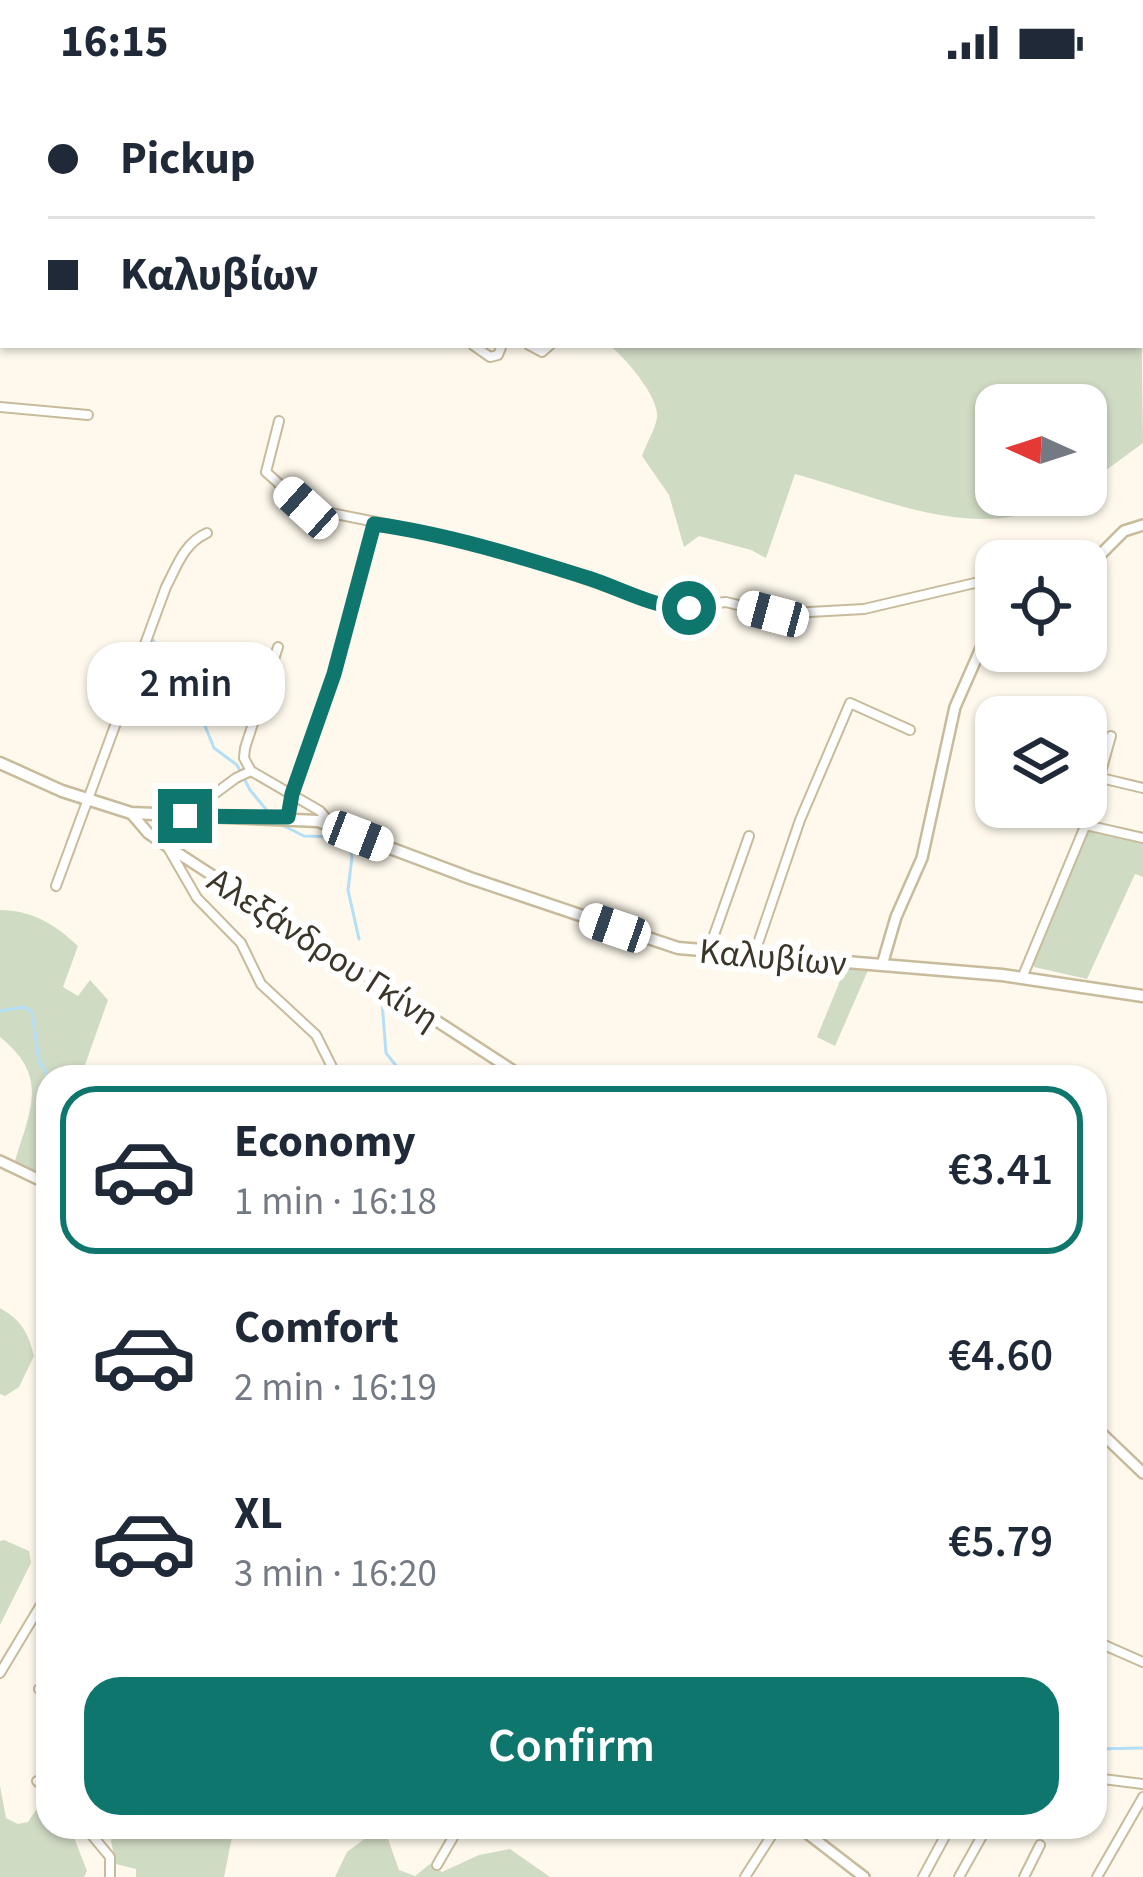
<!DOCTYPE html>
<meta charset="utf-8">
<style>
body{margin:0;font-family:"Source Sans 3",sans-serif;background:#f2f2f3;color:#1f2937;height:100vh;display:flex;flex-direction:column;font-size:45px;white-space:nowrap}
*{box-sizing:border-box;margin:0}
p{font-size:39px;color:#747a83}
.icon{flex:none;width:66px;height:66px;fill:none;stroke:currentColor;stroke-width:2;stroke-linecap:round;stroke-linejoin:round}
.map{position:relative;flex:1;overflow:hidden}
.panel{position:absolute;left:36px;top:981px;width:1071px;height:774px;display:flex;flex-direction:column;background:#fff;border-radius:36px;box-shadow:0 3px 9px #0004}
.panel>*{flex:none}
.hud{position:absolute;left:0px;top:0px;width:1143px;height:264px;box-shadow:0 3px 9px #0004;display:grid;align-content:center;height:264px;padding:0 48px;background:#fff}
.needle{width:78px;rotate:273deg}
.fabs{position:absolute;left:975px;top:300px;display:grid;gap:24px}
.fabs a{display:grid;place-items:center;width:132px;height:132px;border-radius:24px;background:#fff;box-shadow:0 3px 9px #0004;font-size:60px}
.end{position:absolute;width:54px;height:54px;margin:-27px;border:15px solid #0f766e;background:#fff;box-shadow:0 0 0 6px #fff}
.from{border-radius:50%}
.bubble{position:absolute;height:84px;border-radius:36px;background:#fff;box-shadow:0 3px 9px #0004;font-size:39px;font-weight:600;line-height:84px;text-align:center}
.car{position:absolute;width:36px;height:72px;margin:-36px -18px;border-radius:15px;box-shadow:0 0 9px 3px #0007;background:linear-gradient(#fff 24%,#345 0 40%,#fff 0 76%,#345 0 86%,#fff 0)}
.hud b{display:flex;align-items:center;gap:42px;height:114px;font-size:45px}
.hud b+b{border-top:3px solid #e0e1e3}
.hud i{width:30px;height:30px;background:#1f2937}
ul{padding:21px 0 0;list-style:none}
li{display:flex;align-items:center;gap:36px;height:168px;margin:0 24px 18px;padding:0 24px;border:6px solid transparent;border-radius:36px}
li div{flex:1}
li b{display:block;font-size:45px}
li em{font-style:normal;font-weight:600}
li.on{border-color:#0f766e}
li>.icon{width:108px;height:108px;stroke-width:1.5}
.action{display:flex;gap:24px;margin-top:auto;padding:24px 48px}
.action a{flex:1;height:138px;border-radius:36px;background:#0f766e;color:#fff;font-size:48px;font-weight:600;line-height:138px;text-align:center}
.status{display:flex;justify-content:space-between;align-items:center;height:84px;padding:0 60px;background:#fff;direction:ltr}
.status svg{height:33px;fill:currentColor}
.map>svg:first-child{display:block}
.green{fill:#d0dbc4}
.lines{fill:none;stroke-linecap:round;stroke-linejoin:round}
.stream{stroke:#b4dff7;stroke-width:3}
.minor-casing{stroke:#c8bb9b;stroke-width:12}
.tertiary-casing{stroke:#c8bb9b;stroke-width:14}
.secondary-casing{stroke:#c8bb9b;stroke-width:15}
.minor{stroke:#fff;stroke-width:8}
.tertiary{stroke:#fff;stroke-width:9}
.secondary{stroke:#fff;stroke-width:10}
.route{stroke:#0f766e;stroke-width:15}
.labels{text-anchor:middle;stroke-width:12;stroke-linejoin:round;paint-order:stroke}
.street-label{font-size:36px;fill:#3b3629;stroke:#fff}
</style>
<div class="status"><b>16:15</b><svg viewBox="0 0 49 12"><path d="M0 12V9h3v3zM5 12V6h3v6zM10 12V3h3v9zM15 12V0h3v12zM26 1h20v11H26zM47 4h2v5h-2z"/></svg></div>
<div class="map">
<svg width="1143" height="1793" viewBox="0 0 1143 1793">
<rect width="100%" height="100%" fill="#fef9ec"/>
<path class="green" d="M479,0H829V3H480Z
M1140,133L1143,359L1086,401V321H996V411H1069C982,465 885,414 795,390L766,474L751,466L699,452L684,463L669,411L642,372C646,360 655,346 657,334C660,314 625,273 609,261H1140Z
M1086,743L1143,759V793L1135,790L1087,895L1034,883V866Z
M0,826C31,826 55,840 78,862L63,903L78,912L90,896L108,916L85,981L93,993H48L47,1094L15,1077C30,1026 50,993 0,953Z
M846,882L869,884L835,962L817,953Z
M0,1224C22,1237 28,1248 34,1272L19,1303L5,1312L0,1310Z
M4,1456L29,1467L31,1479L0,1541V1457Z
M0,1702L6,1734L18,1740L28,1738L44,1714L48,1717V1743H70L87,1787L84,1793H0Z
M114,1743H234L224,1793H136V1785L116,1780L111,1757Z
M371,1750L388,1755L399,1786L415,1792L430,1780L442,1788L479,1771L510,1765L550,1793H335L347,1768Z"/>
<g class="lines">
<path class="stream" d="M153,556L164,577L190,605L214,664L237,681L250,706L270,730
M282,741L304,752L339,753L349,761L352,773L348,806L359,855
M382,918L386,969L405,993
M0,927L24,923L32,928L39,977L49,993
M1095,1665L1143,1664"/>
<g class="minor-casing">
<path id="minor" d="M344,0V3
M473,261L490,273L498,271L502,261
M529,261L542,268L550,261
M0,323L88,331
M279,337L266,388L306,424L411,445L542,480L669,524L726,518L773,530L864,525L996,494
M251,687L244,674L245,664L278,563
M1101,694L1143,704
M186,731L236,694L251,687L320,727L332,741
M288,733L292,710L334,590L374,440
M1086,741L1143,754
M167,762L197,814L241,859L261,900L316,951L337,993
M56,802L166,503C177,482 184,459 207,449
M708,868L749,752
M754,871L800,736L850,619L910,646
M1022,894L1088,735L1111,652
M1095,1557L1143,1578
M0,1589L48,1509
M39,1605L48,1611
M1095,1694L1143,1700
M37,1697L48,1706
M85,1743L110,1773V1793
M437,1781L459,1743
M745,1793L777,1743
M923,1793L950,1743
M959,1793L987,1743
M1024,1793L1040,1761
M1097,1793L1143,1713"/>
</g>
<g class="tertiary-casing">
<path id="tertiary" d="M1101,0L1103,3
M7,3V0
M0,30L3,18
M1140,48L1143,51
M1072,477L1100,471L1124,447L1143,441
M131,729L148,749L167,762L523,993
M882,881L896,833L922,774L955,623L996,530
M0,1077L48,1100
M1095,1343L1143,1389
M799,1743L864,1793"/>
</g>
<g class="secondary-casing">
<path id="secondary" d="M0,679L62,707L131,729L318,737L470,794L678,864L1002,891L1143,912"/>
</g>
<use href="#minor" class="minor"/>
<use href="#tertiary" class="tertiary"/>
<use href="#secondary" class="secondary"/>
</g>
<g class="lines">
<path class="route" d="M185,732L288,733L292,710L334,590L374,440C447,450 521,473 591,495C624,506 654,524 689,524"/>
</g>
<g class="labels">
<g class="street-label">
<text transform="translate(324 864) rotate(33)" y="13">Αλεξάνδρου Γκίνη</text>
<text transform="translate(773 872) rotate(5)" y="13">Καλυβίων</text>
</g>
</g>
</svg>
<div class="fabs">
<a><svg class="needle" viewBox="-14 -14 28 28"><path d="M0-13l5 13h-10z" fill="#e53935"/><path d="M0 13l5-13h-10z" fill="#747a83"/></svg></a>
<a><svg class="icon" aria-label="locate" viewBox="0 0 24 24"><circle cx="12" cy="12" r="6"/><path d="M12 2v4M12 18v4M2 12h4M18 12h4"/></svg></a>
<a><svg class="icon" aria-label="layers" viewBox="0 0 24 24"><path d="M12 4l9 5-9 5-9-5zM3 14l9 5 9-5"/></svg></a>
</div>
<i class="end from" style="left:689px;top:524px"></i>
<i class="end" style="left:185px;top:732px"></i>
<div class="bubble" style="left:87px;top:558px;width:198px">2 min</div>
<i class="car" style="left:306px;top:424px;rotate:312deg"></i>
<i class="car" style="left:773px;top:530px;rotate:285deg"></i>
<i class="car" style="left:358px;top:752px;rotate:111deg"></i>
<i class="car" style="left:615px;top:844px;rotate:289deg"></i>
<div class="hud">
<b><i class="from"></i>Pickup</b>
<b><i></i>Καλυβίων</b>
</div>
<section class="panel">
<ul>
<li class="on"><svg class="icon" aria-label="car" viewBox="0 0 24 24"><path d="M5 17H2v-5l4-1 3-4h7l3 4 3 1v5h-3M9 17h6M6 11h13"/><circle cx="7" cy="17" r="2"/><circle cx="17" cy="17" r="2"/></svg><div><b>Economy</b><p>1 min · 16:18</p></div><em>€3.41</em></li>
<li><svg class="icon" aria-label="car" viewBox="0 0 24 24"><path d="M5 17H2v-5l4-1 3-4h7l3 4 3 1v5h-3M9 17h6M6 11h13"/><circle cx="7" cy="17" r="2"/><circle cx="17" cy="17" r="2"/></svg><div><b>Comfort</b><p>2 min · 16:19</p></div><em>€4.60</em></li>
<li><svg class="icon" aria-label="car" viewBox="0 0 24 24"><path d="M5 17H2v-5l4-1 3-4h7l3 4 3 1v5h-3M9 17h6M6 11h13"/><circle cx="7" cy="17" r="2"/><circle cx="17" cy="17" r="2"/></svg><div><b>XL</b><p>3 min · 16:20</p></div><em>€5.79</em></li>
</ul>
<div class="action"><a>Confirm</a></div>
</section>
</div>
